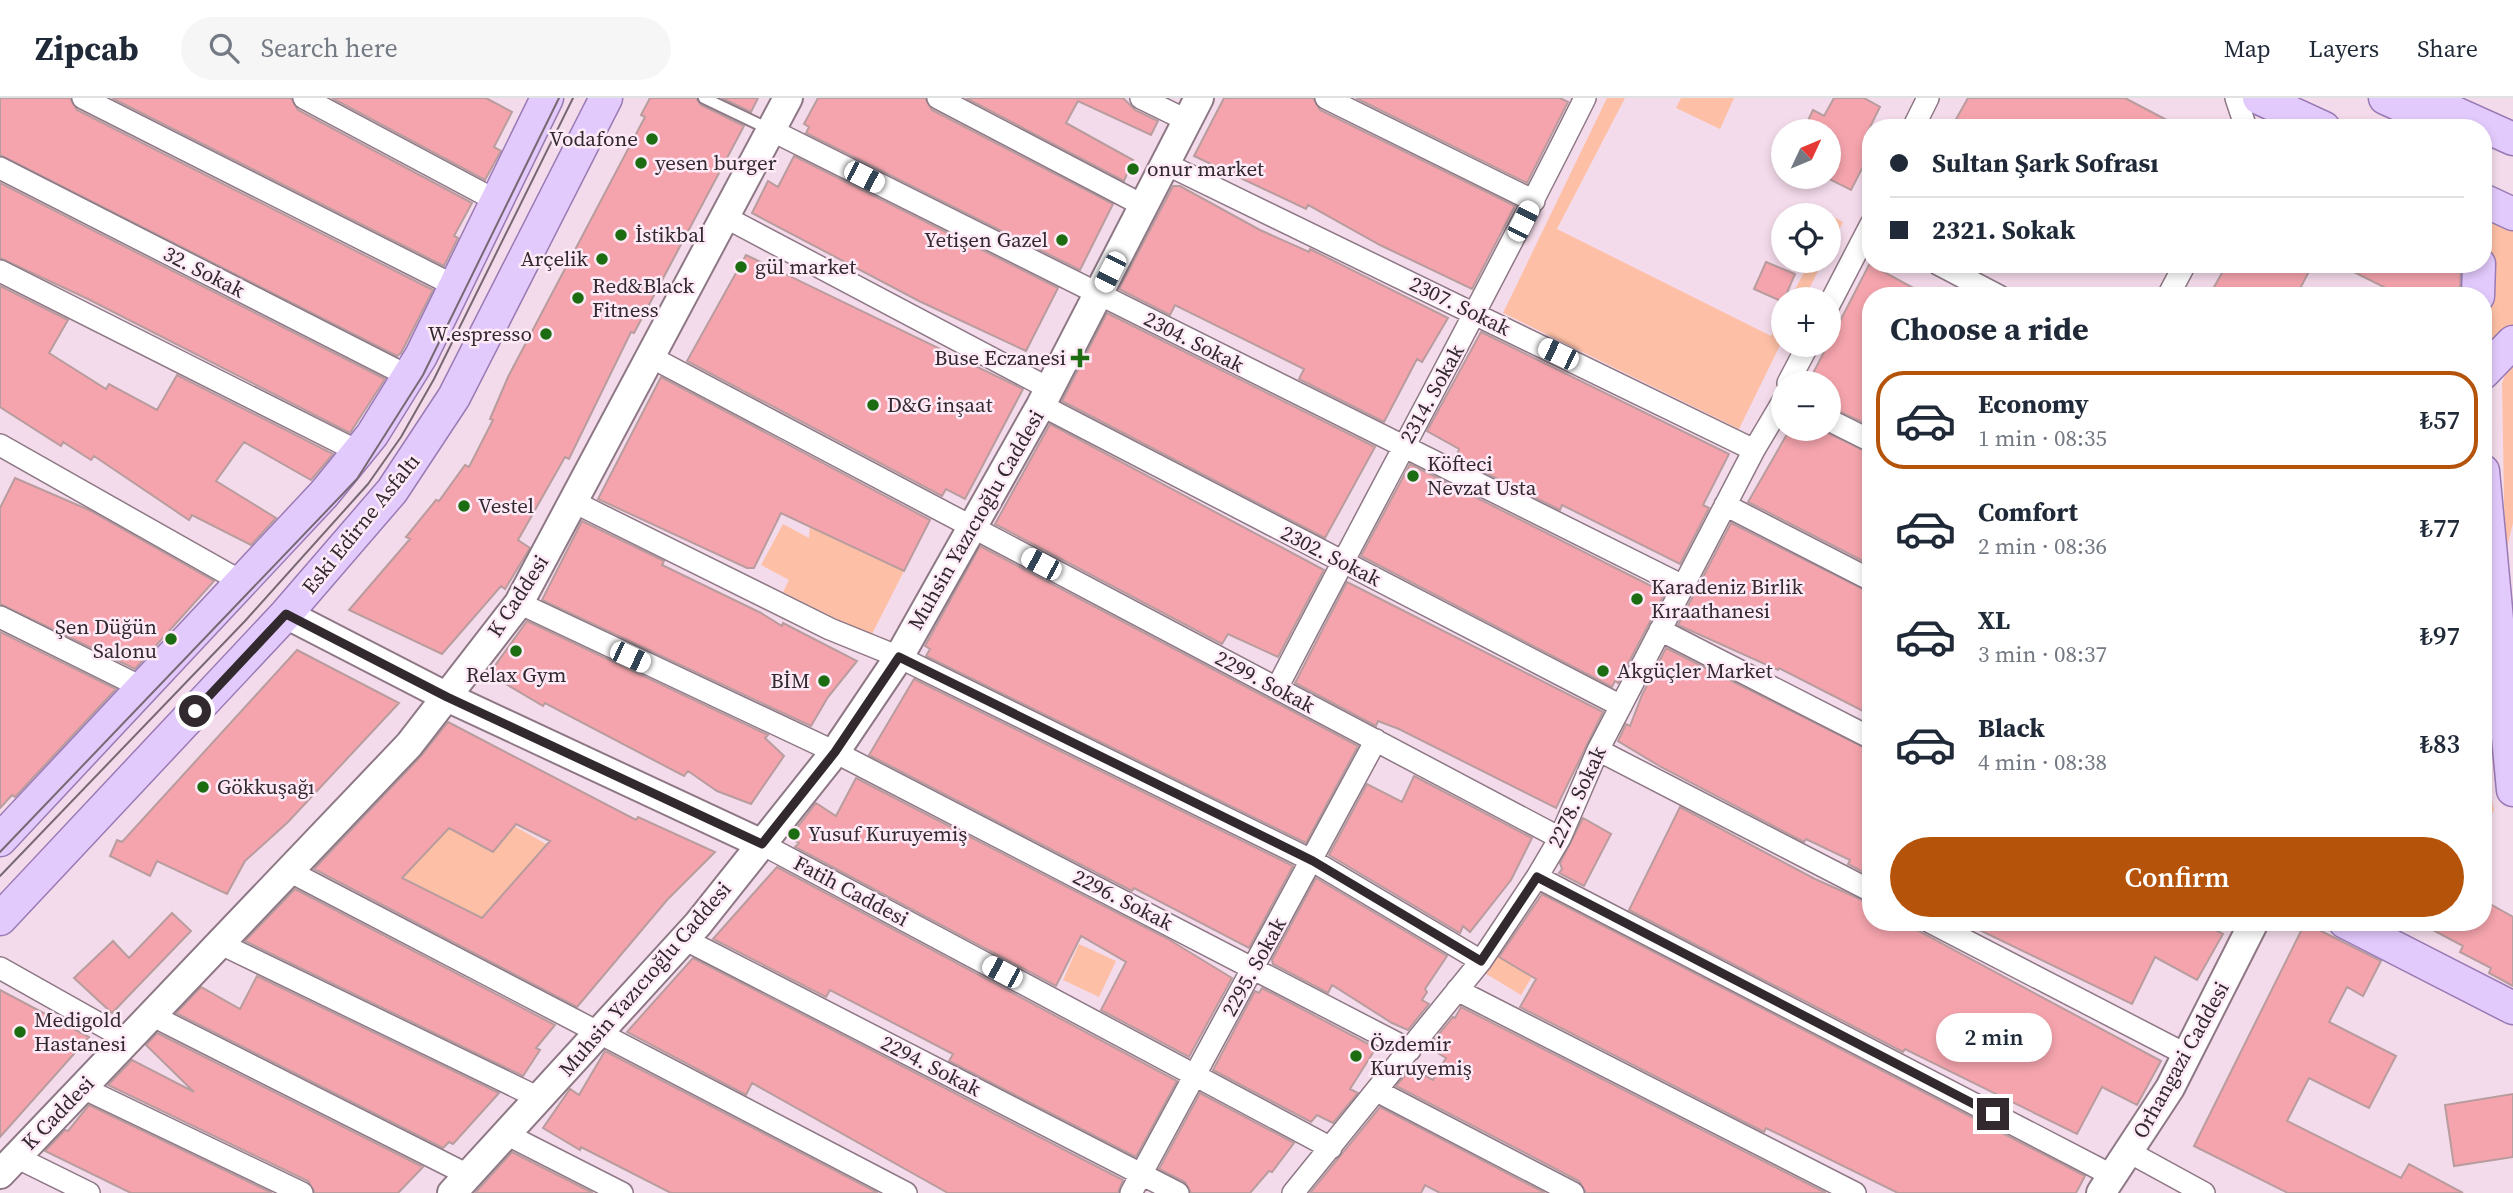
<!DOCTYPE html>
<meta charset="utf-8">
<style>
body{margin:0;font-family:"Source Serif 4",serif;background:#f6f6f7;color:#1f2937;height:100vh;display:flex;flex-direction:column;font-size:26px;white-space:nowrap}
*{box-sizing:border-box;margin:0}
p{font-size:23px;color:#747a83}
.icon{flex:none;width:38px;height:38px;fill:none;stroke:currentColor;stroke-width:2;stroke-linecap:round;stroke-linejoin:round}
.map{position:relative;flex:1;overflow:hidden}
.panel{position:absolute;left:1862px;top:189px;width:630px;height:644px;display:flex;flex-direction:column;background:#fff;border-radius:28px;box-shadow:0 4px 10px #0003}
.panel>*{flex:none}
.guide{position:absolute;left:1862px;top:21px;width:630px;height:154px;border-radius:28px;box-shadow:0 4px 10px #0003;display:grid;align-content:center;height:154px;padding:0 28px;background:#fff}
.needle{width:46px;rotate:46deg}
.controls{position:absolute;left:1771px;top:21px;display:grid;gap:14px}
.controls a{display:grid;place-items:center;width:70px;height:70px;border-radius:50%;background:#fff;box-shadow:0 4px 10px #0003;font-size:35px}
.end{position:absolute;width:32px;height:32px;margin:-16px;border:9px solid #32292f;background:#fff;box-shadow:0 0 0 4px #fff}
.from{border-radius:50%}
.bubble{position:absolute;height:49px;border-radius:24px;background:#fff;box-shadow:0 4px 10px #0003;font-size:23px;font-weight:600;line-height:49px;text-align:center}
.car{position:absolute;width:21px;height:42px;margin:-21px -10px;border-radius:9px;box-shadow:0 0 5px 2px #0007;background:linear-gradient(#fff 24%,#345 0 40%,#fff 0 76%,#345 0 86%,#fff 0)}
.guide b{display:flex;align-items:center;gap:24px;height:66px;font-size:26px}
.guide b+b{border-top:2px solid #e0e1e3}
.guide i{width:18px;height:18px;background:#1f2937}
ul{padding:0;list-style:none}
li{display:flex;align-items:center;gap:21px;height:98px;margin:0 14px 10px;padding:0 14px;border:4px solid transparent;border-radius:28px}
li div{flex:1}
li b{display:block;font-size:26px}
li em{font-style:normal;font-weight:600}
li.selected{border-color:#b45309}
li>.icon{width:63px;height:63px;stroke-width:1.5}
h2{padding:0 28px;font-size:32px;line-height:84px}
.cta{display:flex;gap:14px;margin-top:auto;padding:14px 28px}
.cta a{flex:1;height:80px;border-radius:42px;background:#b45309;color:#fff;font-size:28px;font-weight:600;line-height:80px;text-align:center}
header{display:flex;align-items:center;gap:42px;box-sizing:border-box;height:98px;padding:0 35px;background:#fff;border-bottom:2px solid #e0e1e3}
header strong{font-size:33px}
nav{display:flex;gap:38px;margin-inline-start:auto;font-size:24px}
.search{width:490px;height:63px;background:#f6f6f7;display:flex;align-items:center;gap:18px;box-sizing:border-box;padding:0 24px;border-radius:38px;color:#747a83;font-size:26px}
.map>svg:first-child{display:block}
.green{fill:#fdc0a6}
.building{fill:#f5a4ad;stroke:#b89c9e;stroke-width:2;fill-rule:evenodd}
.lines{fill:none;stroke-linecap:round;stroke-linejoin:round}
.lane-casing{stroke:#8e7886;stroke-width:14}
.street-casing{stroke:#8e7886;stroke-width:24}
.secondary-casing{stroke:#8e7886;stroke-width:32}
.primary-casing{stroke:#997ab4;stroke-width:35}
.lane{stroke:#fff;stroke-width:10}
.street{stroke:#fff;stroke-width:21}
.secondary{stroke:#fff;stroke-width:28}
.primary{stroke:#e3cafd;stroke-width:32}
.tram{stroke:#776872;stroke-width:2}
.route{stroke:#32292f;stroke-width:9}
.poi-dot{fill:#1c6d12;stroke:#feeaf7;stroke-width:2.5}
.labels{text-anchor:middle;stroke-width:5;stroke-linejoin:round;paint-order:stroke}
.poi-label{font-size:21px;fill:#32292f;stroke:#feeaf7;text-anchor:start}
.street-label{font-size:21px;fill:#32292f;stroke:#feeaf7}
</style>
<header>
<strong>Zipcab</strong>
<div class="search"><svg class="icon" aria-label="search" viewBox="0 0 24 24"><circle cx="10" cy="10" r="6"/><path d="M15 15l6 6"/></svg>Search here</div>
<nav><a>Map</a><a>Layers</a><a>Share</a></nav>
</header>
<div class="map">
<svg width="2513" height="1095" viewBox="0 0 2513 1095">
<rect width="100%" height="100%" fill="#f4dbeb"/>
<path class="green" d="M1607,0H1625L1557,131L1771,238L1783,215V241L1739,331L1503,215Z
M1681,0H1734L1720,31L1676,10Z
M1832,118L1843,124L1829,152V124Z
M2491,122L2513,133V227L2502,233L2491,245Z
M1810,163H1823L1804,201H1790Z
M2513,258V425L2505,457L2502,285Z
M783,426L809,440L810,426L904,473L871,538L783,494L789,482L761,467Z
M2483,659L2494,712L2483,731Z
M514,728L548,747L482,821L403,779L449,730L493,754Z
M1079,846L1116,863L1099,899L1063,882Z
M1494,856L1532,879L1521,897L1483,874Z"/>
<path class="building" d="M0,0H70L77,12L433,192L401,255L397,258L0,57Z
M112,0H291L298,12L472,105L454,138L458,140L444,168Z
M332,0H486L512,14L494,49L501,53L485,82Z
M650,0H696L701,7L744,28L634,235L631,234L569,361L565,359L518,442L530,450L505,491L501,488L442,556L349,512L410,441L406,439L436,402L439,403L465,367L469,369L493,322L490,321L508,279L645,19L641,17Z
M722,0H758L751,14Z
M818,0H925L932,12L1113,106L1080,172L806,35L809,29L804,26Z
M966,0H1123L1135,12L1158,23L1151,37L1078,3L1066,25L1133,62L1124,83Z
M1224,0H1313L1320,12L1515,108L1472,191L1380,147L1308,107L1306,111L1194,58Z
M1356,0H1560L1568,4L1527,85Z
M1834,0H1864L1880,9L1865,39L1871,42V53L1851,92L1829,81V33H1803L1813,12L1824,18Z
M1968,0H2125L2182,30H1951Z
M794,58L1058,190L1026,253L919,203L752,115L768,83L778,89Z
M0,85L385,281L350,335L88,201L0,160Z
M1173,88H1180L1260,132L1309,154L1310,151L1448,220L1422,264L1417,261L1384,324L1299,281L1304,271L1175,207L1170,217L1119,191Z
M746,157L1023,291L965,401L946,391L942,398L687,263Z
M1871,163V167L1928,198H1871V328L1829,309V285H1808Z
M1766,164L1795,176L1783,204L1754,191Z
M2227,166H2313L2296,198H2209Z
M2338,166H2461L2460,198H2390V192Z
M0,188L68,222L49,255L106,291L109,286L157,312L177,277L333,356L311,382L244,344L216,383L276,420L251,447L192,417L189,422L94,358L91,362L63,344L61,348L0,309Z
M1107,215L1375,349L1325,440L1062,303Z
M1481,234L1729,356L1703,407L1709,410L1680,466L1562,407L1560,412L1456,360L1459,351L1427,333Z
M661,279L930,422L904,473L781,415L754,470H747L598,401Z
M1050,326L1324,472L1278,559L1228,536L1222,546L995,426Z
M1790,331H1820L1871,356V467L1748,404Z
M1410,366L1665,495L1618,585L1615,583L1612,589L1361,458Z
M15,380L89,412L214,483L135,571L0,506V410Z
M582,423L664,463L662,467L761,515L782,528L783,525L857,563L828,599L811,628L542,502Z
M1731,425L1871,495V617L1779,570L1778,572L1678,527Z
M980,448L1358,648L1306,745L926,558L930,551L925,548Z
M1347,484L1603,614L1556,710L1399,631L1378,623L1376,628L1295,585Z
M527,523L768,637L765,640L784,658L751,706L717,693L688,673L684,678L545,605L543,608L489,576Z
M0,534L116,591L15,699L12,697L0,710Z
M1666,550L1871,653V778L1848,766L1850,762L1806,741L1804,744L1661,669L1618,643L1626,626L1630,628L1642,597Z
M297,552L399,605L288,724L245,763L227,796L157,763L150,778L110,758L117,742L122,744Z
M914,581L1293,768L1249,850L1134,790L1132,793L869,657Z
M448,624L636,722L638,719L715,754L667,802L577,909L314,771L421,658ZM516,726L550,743L482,820L402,780L449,730L493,754Z
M1414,678L1532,740L1511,782L1470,834L1463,828L1460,835L1329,757L1367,686L1402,704Z
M856,680L1168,841L1232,880L1189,959L1101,912L1126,864L1081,838L1056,888L795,749L799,745L789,740L816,705L836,718Z
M1680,709L1815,781L1871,806V824H1902L2161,963L2137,1007L2102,989L2077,1036L1905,951L1903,954L1629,812Z
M1583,720L1611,736L1584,788L1559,775L1562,771L1560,765Z
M777,769L1177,983L1136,1059L949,963L953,956L830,892L826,899L713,841Z
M1316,780L1447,858L1425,891L1427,894L1422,902L1429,906L1408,932L1392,925L1332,887L1328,895L1273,866L1272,862Z
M295,791L555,927L536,950L540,952L523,978L245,843Z
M1542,796L2085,1078L2076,1095H1898L1766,1030L1764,1034L1520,909L1536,881L1499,859Z
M2483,802L2513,819V888L2489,875L2491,870L2460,854L2463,848L2418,824H2483Z
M172,815L191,833L112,915L74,880L113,843L129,860Z
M1963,824H2201L2223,836L2197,882L2155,859L2132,906Z
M2305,825L2381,863L2363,898L2347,889L2329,924L2396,958L2369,1010L2309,980L2287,1023L2401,1080L2409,1066L2463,1095H2288L2194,1048Z
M693,860L1123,1082L1118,1095H948L752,985L746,997L627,934Z
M257,878L499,995L453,1046L449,1044L443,1050L176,915L201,889L240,911Z
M1262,890L1376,950L1350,991L1358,995L1333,1025L1317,1017L1311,1024L1213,972L1255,893L1259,895Z
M0,892L89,939L0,1039Z
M1461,909L1826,1095H1586L1579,1083L1396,988L1411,970L1433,982L1446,960L1428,949L1453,919L1455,920Z
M157,935L423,1069L398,1095H315L308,1083L108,987L132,962L194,994L146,947Z
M605,953L878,1095H671L581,1049L580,1052L543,1030L570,991L579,997Z
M1200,995L1294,1045L1272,1074L1269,1073L1250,1095H1191L1185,1084L1159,1071Z
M2513,996V1059L2454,1068L2445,1007Z
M89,1007L272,1095H131L45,1053L65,1032L68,1033Z
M1380,1009L1545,1095H1440L1425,1087L1421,1095H1310Z
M512,1054L593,1095H475Z"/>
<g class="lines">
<g class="lane-casing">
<path id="lane" d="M704,0L771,32"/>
</g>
<g class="street-casing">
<path id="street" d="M83,0L455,188
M304,0L497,103
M938,0L1144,108
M1141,0L1188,23
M1326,0L1534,103
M2236,0L2246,30
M1913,30L1928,0
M771,32L1683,488
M1166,66L1754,352
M0,70L408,278
M725,119L1050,291
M1938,166L1999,198
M0,173L359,354
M2168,198L2185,166
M1829,207L1871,126
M649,258L1560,740
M1788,285L1808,247
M1041,307L1621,608
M1829,322L1871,343
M0,347L242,484
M574,404L830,531L899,559L1313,763L1481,863
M1725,407L1871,482
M519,505L835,654L1410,952
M0,519L143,590
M1660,532L1871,640
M1277,590C1379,393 1486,199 1585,0
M1598,652L1871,793
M762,746L1331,1050
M289,773L906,1095
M1537,779L2113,1078
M1930,824L2187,957
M684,841L1178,1095
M219,845L539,1000
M0,870L128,942
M1457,892L1855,1095
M151,917L468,1077
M83,990L302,1095
M1377,993L1573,1095
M506,1036L622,1095
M2129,1054L2204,1095
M16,1059L89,1095
M1131,1095L1376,642
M1293,1095L1481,863L1537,779L1560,740L1598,652L1754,352L1783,303"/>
</g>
<g class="secondary-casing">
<path id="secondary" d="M286,516L447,599L762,746
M0,1076L409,647L519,505L788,0
M452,1095L698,826L835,654L899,559L1041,307L1199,0
M2101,1095L2170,990L2254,824"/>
</g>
<g class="primary-casing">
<path id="primary" d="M2259,0L2324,30
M2385,0L2442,26
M2422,0L2513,41
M2483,102L2513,116
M2478,198L2479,166
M2483,275L2513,244
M2483,373L2513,692
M0,742L324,396L372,337L421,258L547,0
M0,821L286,516L392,393L454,299L606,0
M2345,824L2513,910"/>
</g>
<use href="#lane" class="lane"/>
<use href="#street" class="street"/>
<use href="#secondary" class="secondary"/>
<use href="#primary" class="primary"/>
<path class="tram" d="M0,754L357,381L423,277L559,0
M0,778L245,523L368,386L401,339L434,281L573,0"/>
</g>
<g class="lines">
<path class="route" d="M195,613L286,516L447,599L762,746L835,654L899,559L1313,763L1481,863L1537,779L1993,1016"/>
</g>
<g class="poi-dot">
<circle cx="652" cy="41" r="7"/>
<circle cx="641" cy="65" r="7"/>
<circle cx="1133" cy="71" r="7"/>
<circle cx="621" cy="137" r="7"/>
<circle cx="1062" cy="142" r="7"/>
<circle cx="602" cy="161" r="7"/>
<circle cx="741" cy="169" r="7"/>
<circle cx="578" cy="200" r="7"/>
<circle cx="546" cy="236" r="7"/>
<path d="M1076.5 249.5h7v7h7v7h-7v7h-7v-7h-7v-7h7z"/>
<circle cx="873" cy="307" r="7"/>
<circle cx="1413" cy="378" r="7"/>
<circle cx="464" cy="408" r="7"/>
<circle cx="1637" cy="501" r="7"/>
<circle cx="171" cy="541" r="7"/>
<circle cx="516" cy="553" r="7"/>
<circle cx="1603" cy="573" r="7"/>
<circle cx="824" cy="583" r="7"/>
<circle cx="203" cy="689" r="7"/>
<circle cx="794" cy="736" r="7"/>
<circle cx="20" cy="934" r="7"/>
<circle cx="1356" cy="958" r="7"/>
</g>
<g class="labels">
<g class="poi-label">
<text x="638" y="48" text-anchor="end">Vodafone</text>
<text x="655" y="72">yesen burger</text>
<text x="1147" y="78">onur market</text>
<text x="635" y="144">İstikbal</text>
<text x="1048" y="149" text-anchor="end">Yetişen Gazel</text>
<text x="588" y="168" text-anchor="end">Arçelik</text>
<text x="755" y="176">gül market</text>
<text x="592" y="195">Red&amp;Black<tspan x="592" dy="24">Fitness</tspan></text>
<text x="532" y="243" text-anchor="end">W.espresso</text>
<text x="1066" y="267" text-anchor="end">Buse Eczanesi</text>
<text x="887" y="314">D&amp;G inşaat</text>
<text x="1427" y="373">Köfteci<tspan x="1427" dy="24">Nevzat Usta</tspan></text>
<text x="478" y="415">Vestel</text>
<text x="1651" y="496">Karadeniz Birlik<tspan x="1651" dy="24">Kıraathanesi</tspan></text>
<text x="157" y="536" text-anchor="end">Şen Düğün<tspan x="157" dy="24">Salonu</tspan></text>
<text x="1617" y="580">Akgüçler Market</text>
<text x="516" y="584" text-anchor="middle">Relax Gym</text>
<text x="810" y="590" text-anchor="end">BİM</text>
<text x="217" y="696">Gökkuşağı</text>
<text x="808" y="743">Yusuf Kuruyemiş</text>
<text x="34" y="929">Medigold<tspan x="34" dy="24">Hastanesi</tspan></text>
<text x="1370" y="953">Özdemir<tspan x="1370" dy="24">Kuruyemiş</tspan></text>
</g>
<g class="street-label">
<text transform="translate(204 174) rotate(27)" y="7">32. Sokak</text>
<text transform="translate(1460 208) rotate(26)" y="7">2307. Sokak</text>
<text transform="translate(1194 244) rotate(27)" y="7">2304. Sokak</text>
<text transform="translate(1432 296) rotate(-61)" y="7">2314. Sokak</text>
<text transform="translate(976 422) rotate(-60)" y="7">Muhsin Yazıcıoğlu Caddesi</text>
<text transform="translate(361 426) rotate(-51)" y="7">Eski Edirne Asfaltı</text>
<text transform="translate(1331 458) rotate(27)" y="7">2302. Sokak</text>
<text transform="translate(518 498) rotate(-57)" y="7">K Caddesi</text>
<text transform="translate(1265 584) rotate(28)" y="7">2299. Sokak</text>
<text transform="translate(1577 699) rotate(-65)" y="7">2278. Sokak</text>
<text transform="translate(851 793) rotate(28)" y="7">Fatih Caddesi</text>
<text transform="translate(1123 802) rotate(27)" y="7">2296. Sokak</text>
<text transform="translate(1254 869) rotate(-61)" y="7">2295. Sokak</text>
<text transform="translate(645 881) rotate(-49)" y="7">Muhsin Yazıcıoğlu Caddesi</text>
<text transform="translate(2181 962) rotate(-61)" y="7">Orhangazi Caddesi</text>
<text transform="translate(931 968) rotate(27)" y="7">2294. Sokak</text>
<text transform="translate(58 1015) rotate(-46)" y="7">K Caddesi</text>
</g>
</g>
</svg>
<div class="controls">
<a><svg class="needle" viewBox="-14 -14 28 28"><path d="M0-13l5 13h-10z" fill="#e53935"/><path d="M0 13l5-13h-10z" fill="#747a83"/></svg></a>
<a><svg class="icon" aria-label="locate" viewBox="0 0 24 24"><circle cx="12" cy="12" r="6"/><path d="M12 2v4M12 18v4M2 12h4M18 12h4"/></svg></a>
<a>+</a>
<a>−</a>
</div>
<i class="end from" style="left:195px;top:613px"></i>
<i class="end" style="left:1993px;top:1016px"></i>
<div class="bubble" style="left:1936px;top:915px;width:116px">2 min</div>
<i class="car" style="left:864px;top:79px;rotate:117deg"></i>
<i class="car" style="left:1523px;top:123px;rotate:27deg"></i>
<i class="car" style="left:1110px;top:174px;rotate:207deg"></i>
<i class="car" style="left:1558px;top:256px;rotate:296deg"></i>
<i class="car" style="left:1041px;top:466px;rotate:298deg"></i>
<i class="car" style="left:630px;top:559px;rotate:115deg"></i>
<i class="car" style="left:1002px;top:874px;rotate:298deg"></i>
<div class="guide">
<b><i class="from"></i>Sultan Şark Sofrası</b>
<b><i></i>2321. Sokak</b>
</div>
<section class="panel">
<h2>Choose a ride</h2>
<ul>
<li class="selected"><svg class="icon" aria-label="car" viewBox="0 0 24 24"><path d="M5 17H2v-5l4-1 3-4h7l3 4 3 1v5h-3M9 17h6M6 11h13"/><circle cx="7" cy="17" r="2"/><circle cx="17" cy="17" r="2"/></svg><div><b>Economy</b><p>1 min · 08:35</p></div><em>₺57</em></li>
<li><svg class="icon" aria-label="car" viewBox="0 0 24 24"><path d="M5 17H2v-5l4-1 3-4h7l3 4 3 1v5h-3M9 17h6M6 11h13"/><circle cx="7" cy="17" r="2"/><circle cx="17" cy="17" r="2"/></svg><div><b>Comfort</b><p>2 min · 08:36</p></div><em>₺77</em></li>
<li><svg class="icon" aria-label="car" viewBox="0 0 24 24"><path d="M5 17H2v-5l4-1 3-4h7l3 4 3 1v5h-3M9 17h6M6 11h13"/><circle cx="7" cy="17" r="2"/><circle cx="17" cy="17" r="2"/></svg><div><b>XL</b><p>3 min · 08:37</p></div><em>₺97</em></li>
<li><svg class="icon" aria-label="car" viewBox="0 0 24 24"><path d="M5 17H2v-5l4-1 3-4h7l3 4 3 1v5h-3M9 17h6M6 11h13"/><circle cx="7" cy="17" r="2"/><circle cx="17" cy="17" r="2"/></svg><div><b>Black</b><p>4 min · 08:38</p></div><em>₺83</em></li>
</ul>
<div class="cta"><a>Confirm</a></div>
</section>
</div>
